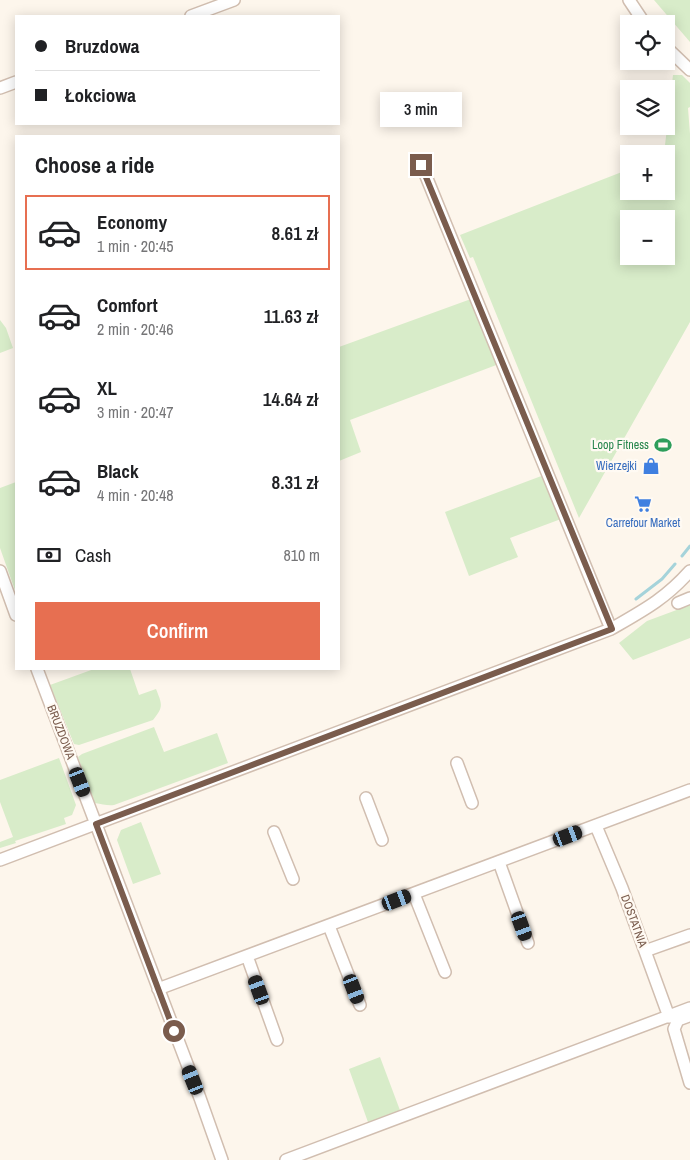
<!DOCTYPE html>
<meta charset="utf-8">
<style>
body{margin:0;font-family:"Archivo Narrow",sans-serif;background:#f2f2f2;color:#202124;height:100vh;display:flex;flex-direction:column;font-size:19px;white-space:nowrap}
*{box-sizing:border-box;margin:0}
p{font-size:16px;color:#757577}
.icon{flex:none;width:28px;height:28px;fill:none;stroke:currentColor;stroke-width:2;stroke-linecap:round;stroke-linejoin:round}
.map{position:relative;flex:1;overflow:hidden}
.details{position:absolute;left:15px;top:135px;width:325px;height:535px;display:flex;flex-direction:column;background:#fff;border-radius:0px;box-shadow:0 2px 12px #0003}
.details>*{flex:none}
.top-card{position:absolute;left:15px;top:15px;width:325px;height:110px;border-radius:0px;box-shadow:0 2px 12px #0003;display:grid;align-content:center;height:110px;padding:0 20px;background:#fff}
.fabs{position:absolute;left:620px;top:15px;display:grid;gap:10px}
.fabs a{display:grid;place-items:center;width:55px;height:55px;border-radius:0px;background:#fff;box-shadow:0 2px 12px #0003;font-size:25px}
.end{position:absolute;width:22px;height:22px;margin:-11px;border:6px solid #7a5c4d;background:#fff;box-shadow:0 0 0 2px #fff}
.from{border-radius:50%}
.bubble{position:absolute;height:35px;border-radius:0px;background:#fff;box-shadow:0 2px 12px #0003;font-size:16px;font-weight:600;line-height:35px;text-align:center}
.car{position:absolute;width:15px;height:30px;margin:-15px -8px;border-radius:6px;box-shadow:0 0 4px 1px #0007;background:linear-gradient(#222 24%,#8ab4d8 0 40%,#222 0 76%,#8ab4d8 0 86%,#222 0)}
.top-card b{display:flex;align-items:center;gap:18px;height:48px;font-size:19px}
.top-card b+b{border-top:1px solid #e0e0e0}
.top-card i{width:12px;height:12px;background:#202124}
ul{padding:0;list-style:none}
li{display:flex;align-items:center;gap:15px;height:75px;margin:0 10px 8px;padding:0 10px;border:2px solid transparent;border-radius:0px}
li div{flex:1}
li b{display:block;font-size:19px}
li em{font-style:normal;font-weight:600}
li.active{border-color:#e76f51}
li>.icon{width:45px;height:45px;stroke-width:1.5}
h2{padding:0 20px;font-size:22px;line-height:60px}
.pay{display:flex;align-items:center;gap:12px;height:55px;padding:0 20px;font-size:19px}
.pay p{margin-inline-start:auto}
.action{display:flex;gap:10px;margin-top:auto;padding:10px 20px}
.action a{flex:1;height:58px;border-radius:0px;background:#e76f51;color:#fff;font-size:20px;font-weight:600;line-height:58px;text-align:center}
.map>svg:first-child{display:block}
.green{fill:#d8ecc9;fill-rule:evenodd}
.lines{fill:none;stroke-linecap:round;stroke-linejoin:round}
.stream{stroke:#a5d3da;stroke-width:3}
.minor-casing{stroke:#d1beb0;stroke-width:14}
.minor{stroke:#fff;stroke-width:11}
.route{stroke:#7a5c4d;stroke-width:6}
.labels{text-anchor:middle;stroke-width:4.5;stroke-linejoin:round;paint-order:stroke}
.leisure-label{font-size:12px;fill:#27864d;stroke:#fffaf3;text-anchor:end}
.shop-label{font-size:12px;fill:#366cbe;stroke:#fffaf3;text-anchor:end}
.street-label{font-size:12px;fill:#7a5c4d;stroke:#fffaf3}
</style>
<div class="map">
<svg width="690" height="1160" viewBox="0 0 690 1160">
<rect width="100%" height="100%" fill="#fdf6ec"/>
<path class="green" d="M654,0H690V42Z
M673,75H682L690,83V107L688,108L690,134V322L579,518L473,257L470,258L460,235L627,170L628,163L629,191H666V154H664ZM629,219H666V256H629Z
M471,299L499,364L350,420L361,452L339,461V347Z
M0,320L6,328L13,348L0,353Z
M544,475L561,519L510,538L518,557L469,576L445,512Z
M16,482V593L0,548V488Z
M690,605V638L633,660L619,643L647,621Z
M94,669H130L139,695L156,689C162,704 164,707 153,720L79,745L74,744L50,685Z
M154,727L164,752L217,733L228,763L114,805C108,806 102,804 95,803L78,757L82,754Z
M59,758L76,805L72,815L64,818L66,824L15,841L16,843L0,848V842L13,837L0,802V780Z
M141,822L161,874L133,884L117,840L121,830Z
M380,1057L401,1113L369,1125L349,1069Z"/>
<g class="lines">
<path class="stream" d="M682,556L690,546
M636,599L662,579L675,564"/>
<g class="minor-casing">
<path id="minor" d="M629,0L645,24
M191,16L234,0
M666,47L690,70
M0,88L16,82
M419,159L611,629
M0,571L16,615
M678,603L690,598
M37,669L200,1098L222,1160
M457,763L472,803
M366,798L382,840
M596,826L622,888L669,1017
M274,832L293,879
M0,860L611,629C644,610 665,599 690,571
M499,862L528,943
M414,894L445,972
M329,926L360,1005
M645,951L690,935
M247,956L277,1040
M158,989L690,790
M689,1016L678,1020L674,1029L690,1083
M286,1160L690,1008"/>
</g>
<use href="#minor" class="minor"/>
</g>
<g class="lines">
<path class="route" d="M174,1031L96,824L612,629L421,165"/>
</g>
<defs>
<g id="stadium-bare" transform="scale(1.35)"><path d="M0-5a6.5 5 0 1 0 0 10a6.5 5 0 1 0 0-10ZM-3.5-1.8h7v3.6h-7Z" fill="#2e9e5b" stroke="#fffaf3" stroke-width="2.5" paint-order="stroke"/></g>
<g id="shop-bare" transform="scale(1.35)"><path d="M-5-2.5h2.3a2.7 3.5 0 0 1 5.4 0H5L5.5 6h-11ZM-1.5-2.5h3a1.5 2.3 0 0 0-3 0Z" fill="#3f7fe0" stroke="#fffaf3" stroke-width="2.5" paint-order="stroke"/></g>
<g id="supermarket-bare" transform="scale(1.35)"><path d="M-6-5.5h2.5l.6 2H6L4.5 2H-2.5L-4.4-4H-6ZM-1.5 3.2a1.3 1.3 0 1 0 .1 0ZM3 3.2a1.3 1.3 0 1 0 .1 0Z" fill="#3f7fe0" stroke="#fffaf3" stroke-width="2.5" paint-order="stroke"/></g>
</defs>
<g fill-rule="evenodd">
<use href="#stadium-bare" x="663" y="445"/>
<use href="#shop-bare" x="651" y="466"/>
<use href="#supermarket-bare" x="643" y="504"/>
</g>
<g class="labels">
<g class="leisure-label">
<text x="649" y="449">Loop Fitness</text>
</g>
<g class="shop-label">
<text x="637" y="470">Wierzejki</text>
<text x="643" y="527" text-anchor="middle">Carrefour Market</text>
</g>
<g class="street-label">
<text transform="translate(61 732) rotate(69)" y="4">BRUZDOWA</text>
<text transform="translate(634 921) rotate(70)" y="4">DOSTATNIA</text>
</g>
</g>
</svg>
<div class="fabs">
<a><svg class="icon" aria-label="locate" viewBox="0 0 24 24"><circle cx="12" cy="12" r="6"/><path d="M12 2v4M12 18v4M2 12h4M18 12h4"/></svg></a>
<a><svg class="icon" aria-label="layers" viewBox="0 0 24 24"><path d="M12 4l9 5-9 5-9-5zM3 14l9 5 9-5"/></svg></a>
<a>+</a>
<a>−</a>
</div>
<i class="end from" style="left:174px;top:1031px"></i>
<i class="end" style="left:421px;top:165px"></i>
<div class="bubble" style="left:380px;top:92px;width:82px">3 min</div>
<i class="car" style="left:80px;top:782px;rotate:159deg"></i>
<i class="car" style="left:568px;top:836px;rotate:69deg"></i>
<i class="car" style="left:397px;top:900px;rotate:69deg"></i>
<i class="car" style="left:522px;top:926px;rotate:160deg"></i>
<i class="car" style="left:354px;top:989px;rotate:159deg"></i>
<i class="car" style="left:259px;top:990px;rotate:340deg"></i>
<i class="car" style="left:193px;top:1080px;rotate:338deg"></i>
<div class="top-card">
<b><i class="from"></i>Bruzdowa</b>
<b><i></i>Łokciowa</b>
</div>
<section class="details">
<h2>Choose a ride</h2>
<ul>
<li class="active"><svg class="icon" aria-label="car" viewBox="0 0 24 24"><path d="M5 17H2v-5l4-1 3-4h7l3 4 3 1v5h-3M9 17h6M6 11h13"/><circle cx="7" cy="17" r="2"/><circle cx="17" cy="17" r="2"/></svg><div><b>Economy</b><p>1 min · 20:45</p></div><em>8.61 zł</em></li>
<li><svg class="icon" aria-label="car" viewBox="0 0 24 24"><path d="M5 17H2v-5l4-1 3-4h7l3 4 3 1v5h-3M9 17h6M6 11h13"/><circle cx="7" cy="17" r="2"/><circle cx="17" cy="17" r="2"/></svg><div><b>Comfort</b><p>2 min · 20:46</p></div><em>11.63 zł</em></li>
<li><svg class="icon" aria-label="car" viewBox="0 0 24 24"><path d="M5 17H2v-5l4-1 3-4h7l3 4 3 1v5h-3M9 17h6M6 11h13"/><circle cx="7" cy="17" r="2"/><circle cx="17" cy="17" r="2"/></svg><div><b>XL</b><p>3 min · 20:47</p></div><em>14.64 zł</em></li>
<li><svg class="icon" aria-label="car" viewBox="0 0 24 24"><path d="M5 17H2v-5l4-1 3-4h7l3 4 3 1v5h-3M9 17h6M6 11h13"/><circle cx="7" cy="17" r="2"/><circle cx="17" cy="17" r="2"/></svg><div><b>Black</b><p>4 min · 20:48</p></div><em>8.31 zł</em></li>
</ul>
<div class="pay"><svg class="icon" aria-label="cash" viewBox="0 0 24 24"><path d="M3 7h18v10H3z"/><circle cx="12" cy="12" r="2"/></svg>Cash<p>810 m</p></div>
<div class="action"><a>Confirm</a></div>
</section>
</div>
